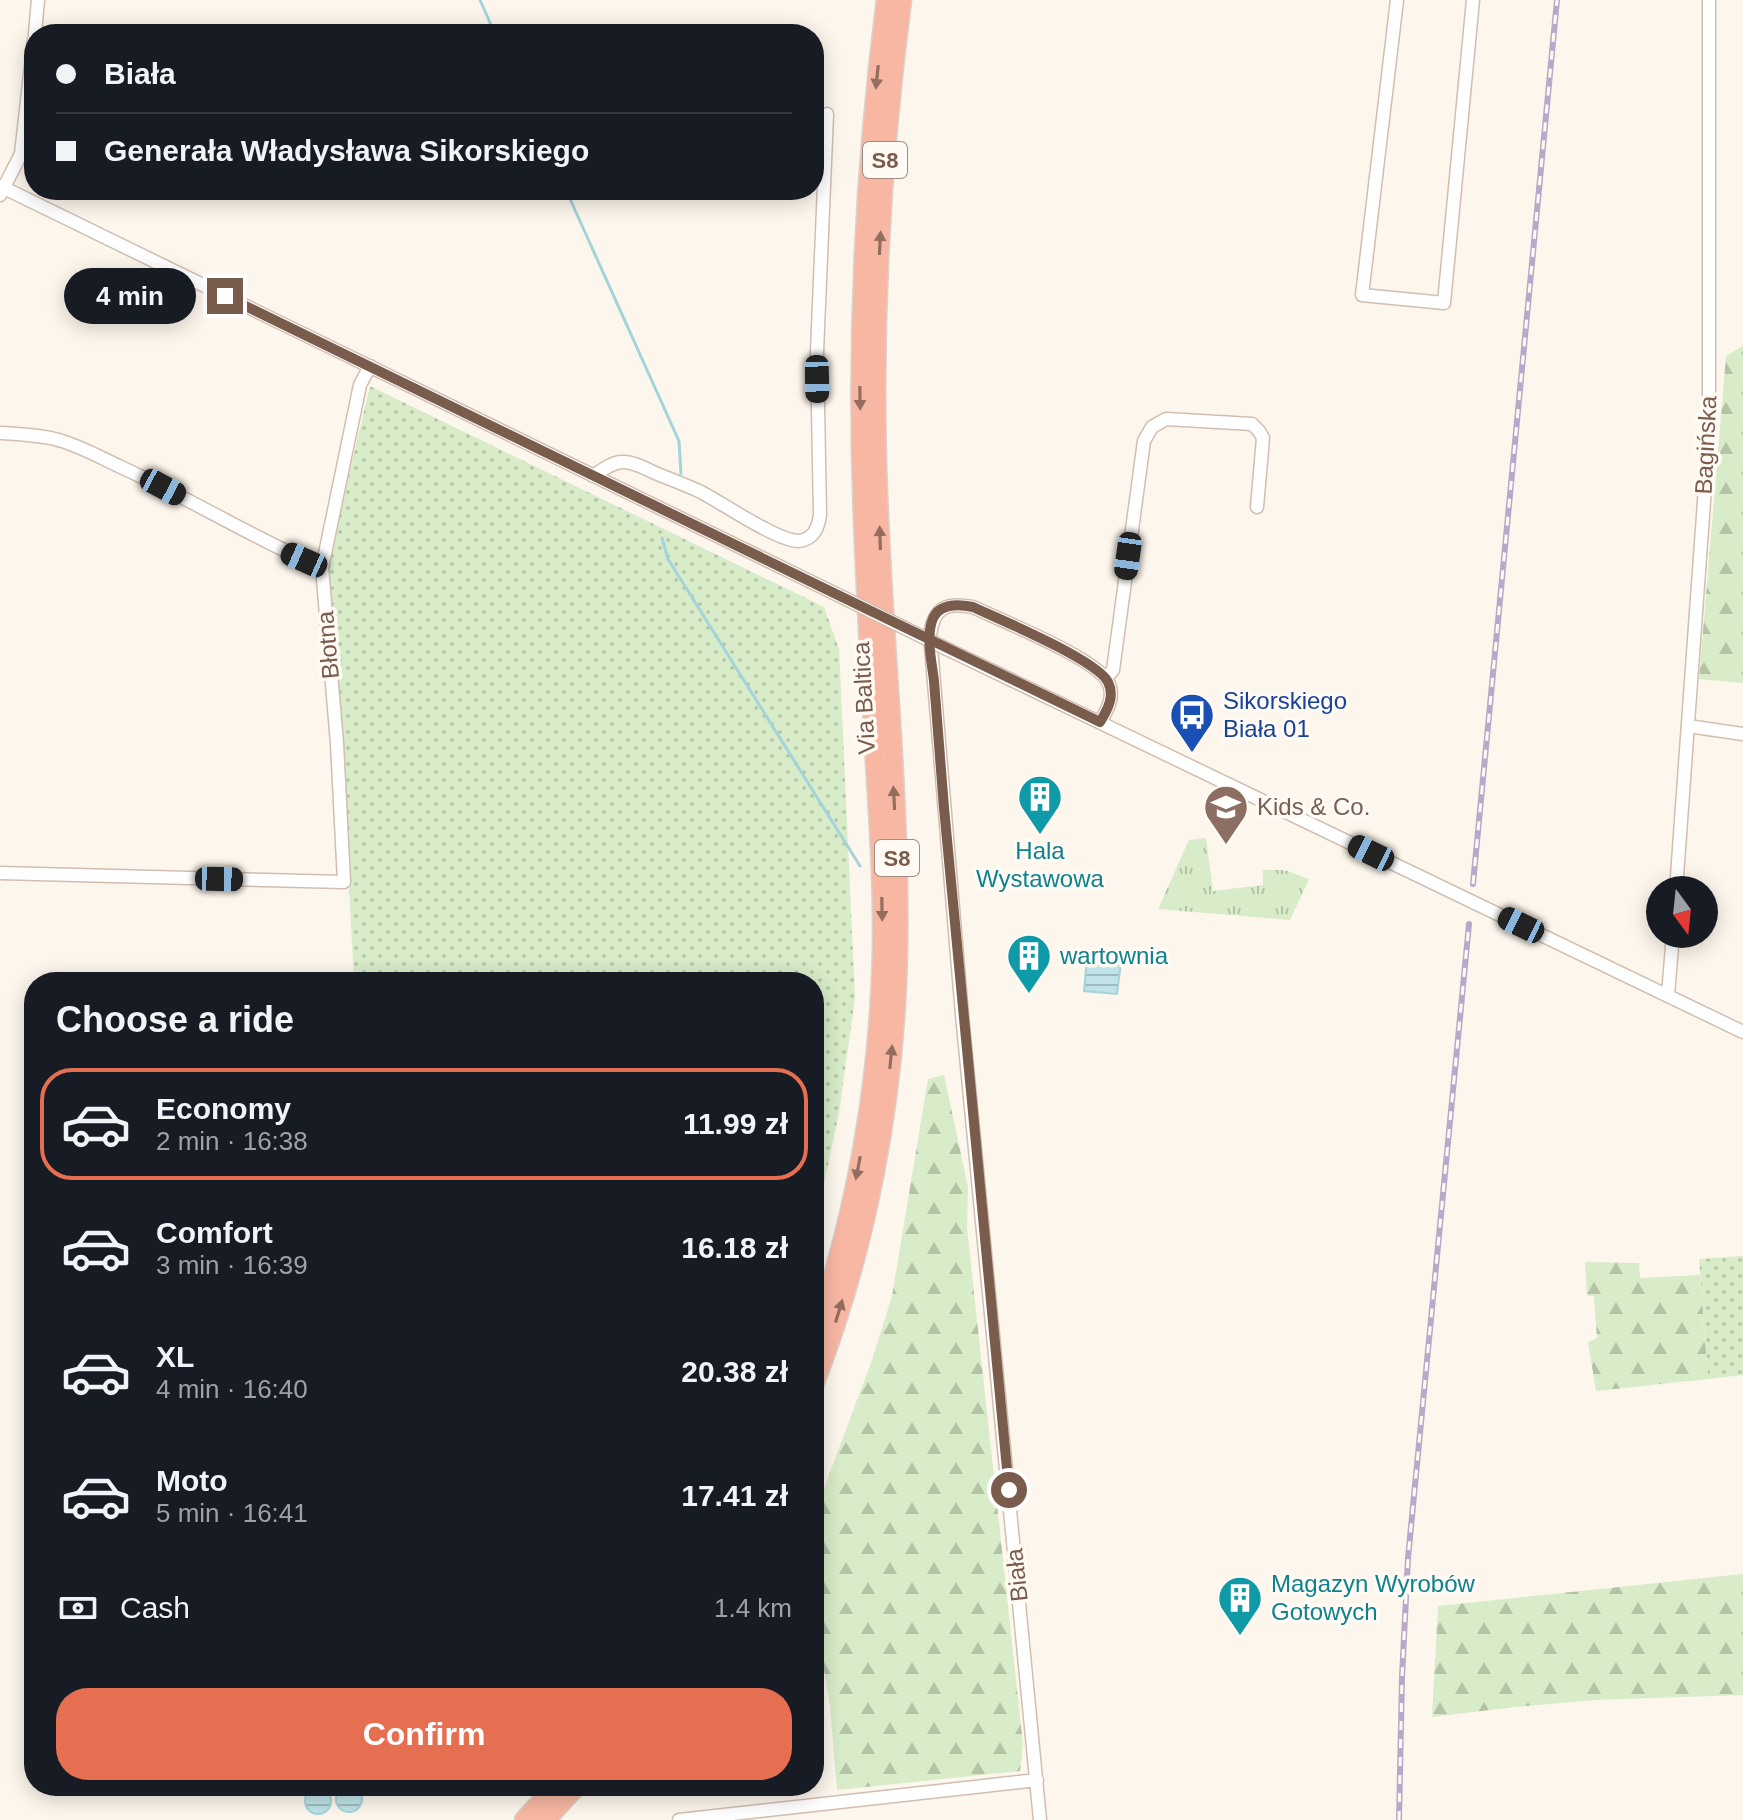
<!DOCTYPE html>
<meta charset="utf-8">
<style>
body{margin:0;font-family:Helvetica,sans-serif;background:#20242c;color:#f1f3f6;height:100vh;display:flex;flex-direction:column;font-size:30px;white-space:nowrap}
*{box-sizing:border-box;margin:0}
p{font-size:26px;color:#9ea1a6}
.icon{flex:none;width:44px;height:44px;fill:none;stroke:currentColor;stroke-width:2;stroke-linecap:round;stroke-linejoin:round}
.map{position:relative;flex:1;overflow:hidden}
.panel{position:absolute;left:24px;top:972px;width:800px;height:824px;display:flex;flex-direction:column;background:#171b24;border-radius:32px;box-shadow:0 4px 20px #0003}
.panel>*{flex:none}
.guide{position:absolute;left:24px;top:24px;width:800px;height:176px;border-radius:32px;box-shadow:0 4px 20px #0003;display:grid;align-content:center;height:176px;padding:0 32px;background:#171b24}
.needle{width:52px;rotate:165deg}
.fabs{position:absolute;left:1646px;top:876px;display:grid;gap:16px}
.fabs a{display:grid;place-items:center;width:72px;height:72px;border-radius:50%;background:#171b24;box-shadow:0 4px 20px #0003;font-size:40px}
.end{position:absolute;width:36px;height:36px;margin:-18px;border:10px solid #7a5c4d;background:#fff;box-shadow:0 0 0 4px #fff}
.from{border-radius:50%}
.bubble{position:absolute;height:56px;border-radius:28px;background:#171b24;box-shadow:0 4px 20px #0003;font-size:26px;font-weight:700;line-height:56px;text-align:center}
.car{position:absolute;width:24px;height:48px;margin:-24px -12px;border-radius:10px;box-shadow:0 0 6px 2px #0007;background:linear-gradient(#222 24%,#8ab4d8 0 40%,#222 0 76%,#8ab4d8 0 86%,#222 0)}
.guide b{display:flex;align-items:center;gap:28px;height:76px;font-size:30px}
.guide b+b{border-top:2px solid #363941}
.guide i{width:20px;height:20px;background:#f1f3f6}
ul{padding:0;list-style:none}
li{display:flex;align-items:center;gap:24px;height:112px;margin:0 16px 12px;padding:0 16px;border:4px solid transparent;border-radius:32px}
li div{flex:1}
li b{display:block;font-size:30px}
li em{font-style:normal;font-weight:700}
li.on{border-color:#e76f51}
li>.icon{width:72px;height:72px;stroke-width:1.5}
h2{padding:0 32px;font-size:36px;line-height:96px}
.pay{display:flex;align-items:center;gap:20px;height:88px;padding:0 32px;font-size:30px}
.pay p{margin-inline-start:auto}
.button{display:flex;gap:16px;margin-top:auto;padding:16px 32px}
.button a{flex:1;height:92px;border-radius:32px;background:#e76f51;color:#fff;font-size:32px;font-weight:700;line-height:92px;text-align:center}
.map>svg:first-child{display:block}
.grass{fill:url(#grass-dots)}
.forest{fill:url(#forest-firs)}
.park{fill:url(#park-tufts)}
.water{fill:url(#water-rules);stroke:#a5d3da;stroke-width:2}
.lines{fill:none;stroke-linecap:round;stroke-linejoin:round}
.stream{stroke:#a5d3da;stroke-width:3}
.minor-casing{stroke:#d1beb0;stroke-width:15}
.highway-casing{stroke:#dad1cd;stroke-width:21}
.minor{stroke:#fff;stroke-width:12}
.highway{stroke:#f7b7a3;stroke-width:18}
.rail-casing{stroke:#b9a8c9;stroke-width:6}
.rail{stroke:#fffaf3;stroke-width:3;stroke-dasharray:9;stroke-linecap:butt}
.minor-bridge-casing{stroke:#d1beb0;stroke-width:15;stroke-linecap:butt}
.minor-bridge{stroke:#fff;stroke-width:12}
.oneway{fill:#936e5e}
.route{stroke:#7a5c4d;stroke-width:10}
.labels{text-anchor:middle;stroke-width:7;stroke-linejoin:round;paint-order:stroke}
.shield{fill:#fffaf3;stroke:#a28b7f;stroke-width:2}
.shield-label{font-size:22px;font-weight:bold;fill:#7a5c4d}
.street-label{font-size:24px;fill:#7a5c4d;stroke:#fffaf3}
.transit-label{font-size:24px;fill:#164399;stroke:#fffaf3;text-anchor:start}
.education-label{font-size:24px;fill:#785e54;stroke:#fffaf3;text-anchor:start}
.culture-label{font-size:24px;fill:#0d838f;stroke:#fffaf3;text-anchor:start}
</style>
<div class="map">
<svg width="1743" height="1820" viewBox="0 0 1743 1820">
<defs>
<pattern id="grass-dots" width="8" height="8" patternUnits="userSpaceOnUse" patternTransform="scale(2)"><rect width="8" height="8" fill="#d8ecc9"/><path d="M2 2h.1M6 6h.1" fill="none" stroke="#b4c2a5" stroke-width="1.8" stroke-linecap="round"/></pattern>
<pattern id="forest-firs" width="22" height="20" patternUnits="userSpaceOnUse" patternTransform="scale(2)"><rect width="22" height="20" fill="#d8ecc9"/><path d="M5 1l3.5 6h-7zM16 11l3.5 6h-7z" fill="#b4c2a5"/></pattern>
<pattern id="park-tufts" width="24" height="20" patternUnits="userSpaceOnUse" patternTransform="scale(2)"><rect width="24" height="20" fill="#d8ecc9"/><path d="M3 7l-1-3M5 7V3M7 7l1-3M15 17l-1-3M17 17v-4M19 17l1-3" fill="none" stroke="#b4c2a5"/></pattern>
<pattern id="water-rules" width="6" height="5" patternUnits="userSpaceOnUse" patternTransform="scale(2)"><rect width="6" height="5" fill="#bfe3e8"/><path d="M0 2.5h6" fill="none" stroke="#a0bbbe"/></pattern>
</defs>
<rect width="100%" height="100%" fill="#fdf6ec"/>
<path class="grass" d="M370,386L824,607L839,649L855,998L839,1113L814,1230V982H354L340,716L327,567Z
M1743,1256V1375L1708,1379L1699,1259Z"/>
<path class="forest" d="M1743,346V683L1699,679L1726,356Z
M944,1075L968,1187L967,1228L1023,1744L1020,1771L837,1790L830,1706L814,1611V1515L872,1360L892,1296L928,1079Z
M1585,1262L1639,1263L1640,1278L1700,1275L1708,1379L1596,1391L1588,1342L1597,1338L1594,1296H1587Z
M1743,1574V1695L1595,1700L1515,1707L1432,1717L1438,1606Z"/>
<path class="park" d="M1206,838L1213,891L1263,885V870H1285L1309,879L1290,920L1158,909L1189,840Z"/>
<path class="water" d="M1087,958L1121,962L1117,994L1084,991Z
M336 1799a13 13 0 1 1 26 0a13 13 0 1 1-26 0Z
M305 1801a13 13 0 1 1 26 0a13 13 0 1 1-26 0Z"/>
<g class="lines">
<path class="stream" d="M480,0L495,34
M566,190L679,441L681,474
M662,538L668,559L860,866"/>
<g class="minor-casing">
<path id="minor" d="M1397,0L1362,295L1444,303L1473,0
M35,34L38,0
M0,186L840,596
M0,195L21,154L34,39
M0,433C18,434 37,435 55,439C79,445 101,458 123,468C190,499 254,538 322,568
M593,476C602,470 611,463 621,462C632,461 645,468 655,473C670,479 686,485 701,492C722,503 779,542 799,541C814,539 818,528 820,515L817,352L827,114
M947,649L1743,1032
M1106,678L1113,670L1144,441L1152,427L1166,419L1252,424L1259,431L1263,438L1257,507
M1688,726L1743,734
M0,873L344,882L337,743L322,568L360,385L370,366
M1676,890L1709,432V0
M1668,995L1673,934
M679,1820L1037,1780
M1040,1820L962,1015L930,635C934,607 946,602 973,607C1000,620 1097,659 1108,682C1115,696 1108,709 1100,722"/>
</g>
<g class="highway-casing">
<path id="highway" d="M814,1336C856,1213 879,1082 882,952C883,888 879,825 875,762C871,681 866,600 863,519C856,345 864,173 886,0
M814,1385C867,1248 895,1100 898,953C901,789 881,626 877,462C873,308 882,153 902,0
M524,1820L555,1786
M546,1820L577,1786"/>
</g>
<use href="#minor" class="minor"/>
<use href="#highway" class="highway"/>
<g class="rail-casing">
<path id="rail" d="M1473,884L1557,0
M1399,1820L1402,1677L1408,1558L1469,924"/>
</g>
<use href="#rail" class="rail"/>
<g class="minor-bridge-casing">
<path id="minor-bridge" d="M840,596L947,649"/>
</g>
<use href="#minor-bridge" class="minor-bridge"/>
</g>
<defs><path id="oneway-solid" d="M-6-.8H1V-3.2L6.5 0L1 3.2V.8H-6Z" transform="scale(2)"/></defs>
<g class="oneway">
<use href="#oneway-solid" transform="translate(877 77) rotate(96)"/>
<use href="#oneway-solid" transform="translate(880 243) rotate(-87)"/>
<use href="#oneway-solid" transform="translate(860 398) rotate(89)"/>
<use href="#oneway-solid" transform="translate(880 538) rotate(-92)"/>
<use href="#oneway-solid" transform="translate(894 798) rotate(-93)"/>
<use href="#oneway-solid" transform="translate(882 909) rotate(89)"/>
<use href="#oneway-solid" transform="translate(891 1057) rotate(-84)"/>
<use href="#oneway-solid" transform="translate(858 1168) rotate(101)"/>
<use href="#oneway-solid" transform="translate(839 1311) rotate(-73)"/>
</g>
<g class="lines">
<path class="route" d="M225,296L840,596C926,638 1013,680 1100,722C1108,709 1115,696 1108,682C1097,660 999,619 973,607C958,604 938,603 932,621C926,639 932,663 934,681C937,724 941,766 944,808C964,1036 987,1263 1009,1490"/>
</g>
<defs>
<g id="bus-pin" transform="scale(2.3)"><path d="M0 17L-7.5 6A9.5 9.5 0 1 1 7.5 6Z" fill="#1a4fb4" stroke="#fffaf3"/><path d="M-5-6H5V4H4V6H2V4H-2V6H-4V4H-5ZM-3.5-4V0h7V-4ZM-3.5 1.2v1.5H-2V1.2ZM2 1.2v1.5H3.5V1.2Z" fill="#fff"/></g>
<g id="building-pin" transform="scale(2.3)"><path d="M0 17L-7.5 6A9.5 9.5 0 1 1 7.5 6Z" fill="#0f9aa8" stroke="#fffaf3"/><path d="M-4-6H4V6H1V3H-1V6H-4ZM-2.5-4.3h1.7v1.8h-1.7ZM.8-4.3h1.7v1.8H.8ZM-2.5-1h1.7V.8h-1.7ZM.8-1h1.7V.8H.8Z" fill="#fff"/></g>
<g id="school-pin" transform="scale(2.3)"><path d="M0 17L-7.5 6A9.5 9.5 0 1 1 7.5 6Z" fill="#8d6e63" stroke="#fffaf3"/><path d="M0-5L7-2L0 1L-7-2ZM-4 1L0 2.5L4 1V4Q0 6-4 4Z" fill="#fff"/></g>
</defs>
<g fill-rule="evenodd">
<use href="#bus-pin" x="1192" y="715"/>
<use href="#building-pin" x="1040" y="797"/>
<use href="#school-pin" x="1226" y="807"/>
<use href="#building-pin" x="1029" y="956"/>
<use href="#building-pin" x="1240" y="1598"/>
</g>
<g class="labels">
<g class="shield">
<rect x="863" y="142" width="44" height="36" rx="6"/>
<rect x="875" y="840" width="44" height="36" rx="6"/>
</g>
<g class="shield-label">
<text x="885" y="168">S8</text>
<text x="897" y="866">S8</text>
</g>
<g class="street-label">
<text transform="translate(1706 445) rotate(-87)" y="8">Bagińska</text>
<text transform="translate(328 645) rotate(-95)" y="8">Błotna</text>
<text transform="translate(864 698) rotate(-93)" y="8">Via Baltica</text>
<text transform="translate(1017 1575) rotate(-96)" y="8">Biała</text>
</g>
<g class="transit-label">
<text x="1223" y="709">Sikorskiego<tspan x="1223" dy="28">Biała 01</tspan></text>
</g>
<g class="education-label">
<text x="1257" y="815">Kids &amp; Co.</text>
</g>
<g class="culture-label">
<text x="1040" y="859" text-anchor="middle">Hala<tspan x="1040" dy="28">Wystawowa</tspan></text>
<text x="1060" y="964">wartownia</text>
<text x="1271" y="1592">Magazyn Wyrobów<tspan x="1271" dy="28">Gotowych</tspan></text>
</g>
</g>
</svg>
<div class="fabs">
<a><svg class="needle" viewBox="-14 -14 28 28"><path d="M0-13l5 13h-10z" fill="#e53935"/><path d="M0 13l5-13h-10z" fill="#9ea1a6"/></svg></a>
</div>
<i class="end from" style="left:1009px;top:1490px"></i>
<i class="end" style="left:225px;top:296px"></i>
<div class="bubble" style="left:64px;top:268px;width:132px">4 min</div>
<i class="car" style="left:817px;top:379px;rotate:179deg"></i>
<i class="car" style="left:163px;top:487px;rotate:118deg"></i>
<i class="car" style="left:1128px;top:556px;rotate:188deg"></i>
<i class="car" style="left:304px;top:560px;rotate:294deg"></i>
<i class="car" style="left:1371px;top:853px;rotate:296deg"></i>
<i class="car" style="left:219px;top:879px;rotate:91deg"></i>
<i class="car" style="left:1521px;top:925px;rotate:296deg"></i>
<div class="guide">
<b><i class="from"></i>Biała</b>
<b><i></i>Generała Władysława Sikorskiego</b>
</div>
<section class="panel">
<h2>Choose a ride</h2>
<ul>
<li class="on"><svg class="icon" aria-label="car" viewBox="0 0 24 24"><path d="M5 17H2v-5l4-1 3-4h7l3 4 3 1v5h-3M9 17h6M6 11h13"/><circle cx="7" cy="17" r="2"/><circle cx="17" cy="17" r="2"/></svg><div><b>Economy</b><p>2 min · 16:38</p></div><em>11.99 zł</em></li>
<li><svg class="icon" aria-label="car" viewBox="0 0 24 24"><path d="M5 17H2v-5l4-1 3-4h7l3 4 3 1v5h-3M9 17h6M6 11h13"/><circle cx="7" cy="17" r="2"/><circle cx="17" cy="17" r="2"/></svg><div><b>Comfort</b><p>3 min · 16:39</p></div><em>16.18 zł</em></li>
<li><svg class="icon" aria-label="car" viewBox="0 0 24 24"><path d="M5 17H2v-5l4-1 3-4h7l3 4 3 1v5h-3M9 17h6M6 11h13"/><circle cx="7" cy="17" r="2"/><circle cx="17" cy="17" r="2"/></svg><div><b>XL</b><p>4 min · 16:40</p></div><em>20.38 zł</em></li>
<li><svg class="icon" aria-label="car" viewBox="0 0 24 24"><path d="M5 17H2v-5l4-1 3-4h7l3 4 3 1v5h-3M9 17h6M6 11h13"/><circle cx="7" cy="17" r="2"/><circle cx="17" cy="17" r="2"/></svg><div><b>Moto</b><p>5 min · 16:41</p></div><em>17.41 zł</em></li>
</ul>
<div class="pay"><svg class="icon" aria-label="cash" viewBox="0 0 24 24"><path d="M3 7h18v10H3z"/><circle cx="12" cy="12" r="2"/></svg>Cash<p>1.4 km</p></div>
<div class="button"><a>Confirm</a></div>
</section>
</div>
